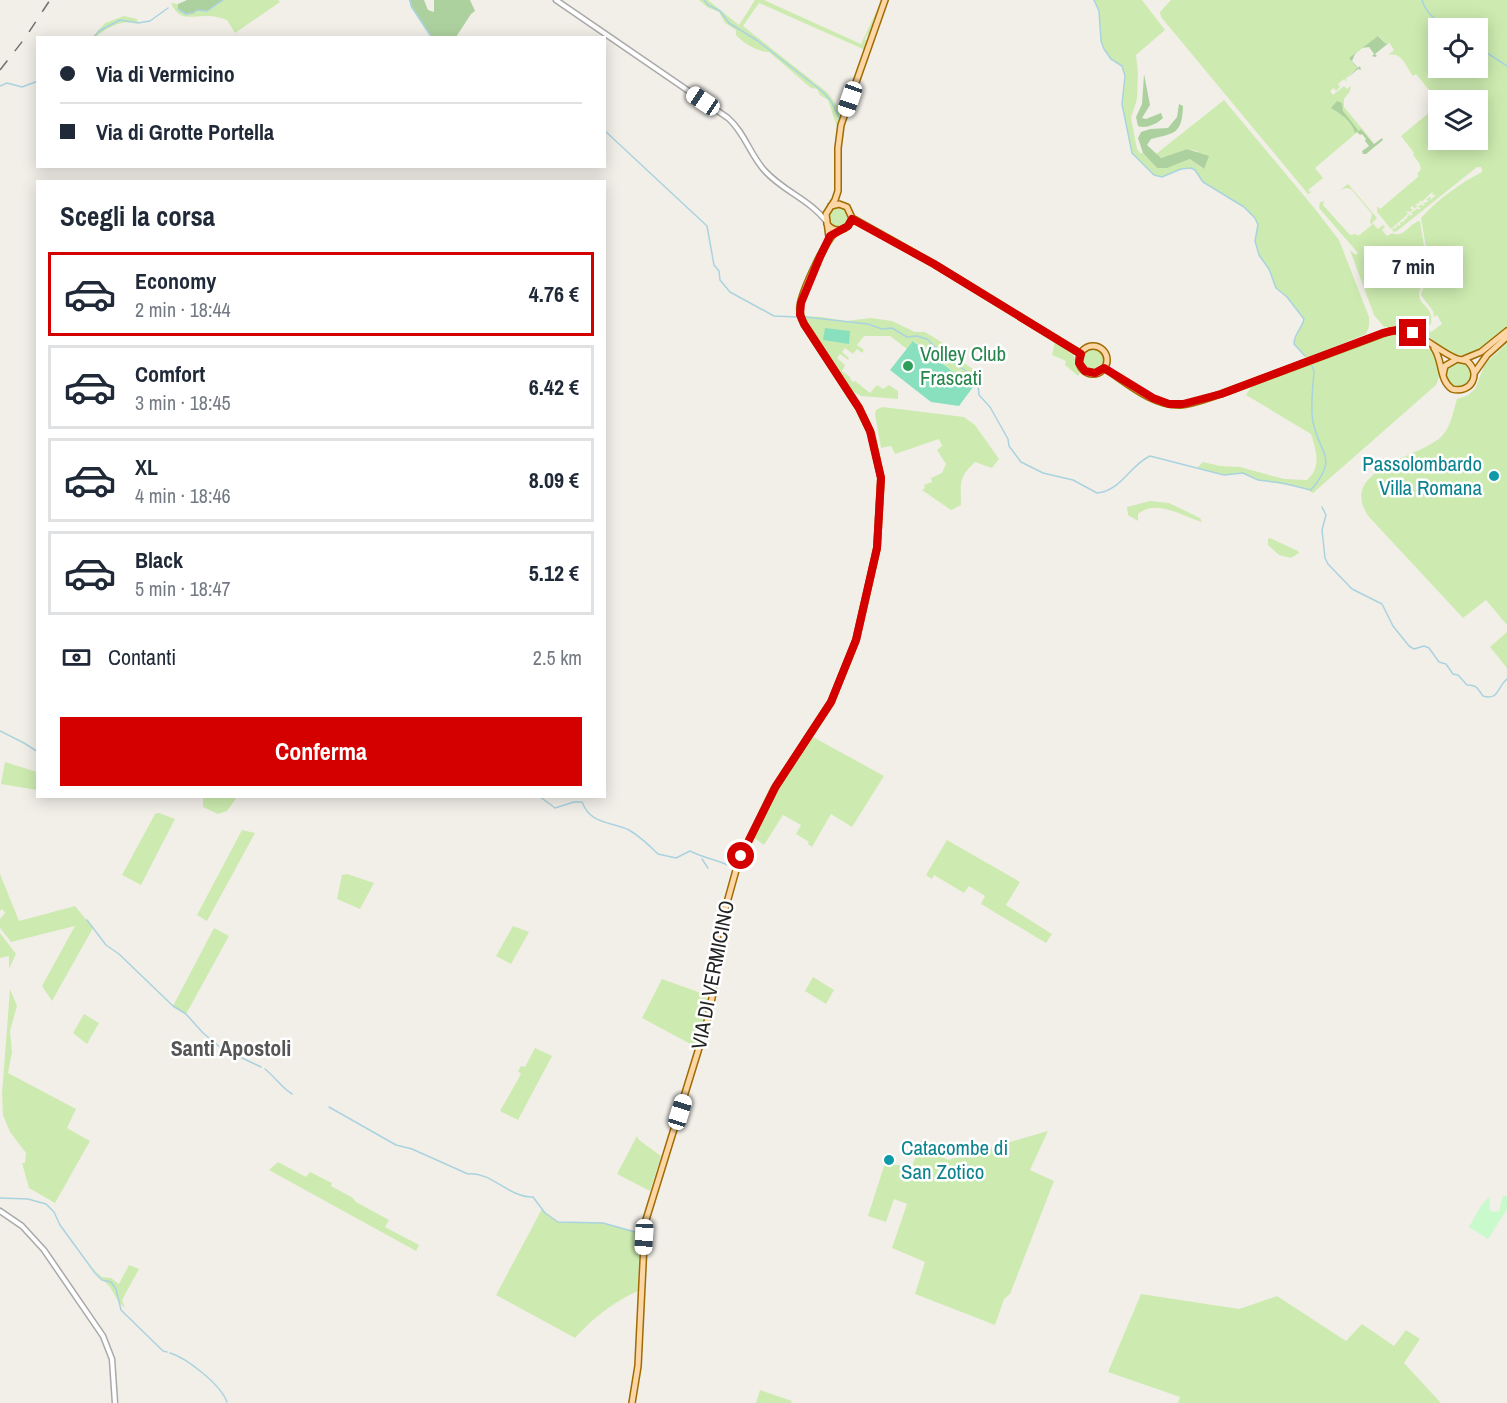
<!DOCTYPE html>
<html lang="it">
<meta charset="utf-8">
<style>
body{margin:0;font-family:"Archivo Narrow",sans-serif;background:#f2f2f3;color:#1f2937;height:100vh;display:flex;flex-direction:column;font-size:22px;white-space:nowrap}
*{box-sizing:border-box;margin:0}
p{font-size:20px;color:#747a83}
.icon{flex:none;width:33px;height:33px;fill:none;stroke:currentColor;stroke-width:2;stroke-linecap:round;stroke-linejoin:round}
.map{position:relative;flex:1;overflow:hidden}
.details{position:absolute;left:36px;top:180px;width:570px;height:618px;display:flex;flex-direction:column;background:#fff;border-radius:0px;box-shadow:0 3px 15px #0003}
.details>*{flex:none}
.top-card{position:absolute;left:36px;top:36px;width:570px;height:132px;border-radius:0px;box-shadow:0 3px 15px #0003;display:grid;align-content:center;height:132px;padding:0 24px;background:#fff}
.fabs{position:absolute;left:1428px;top:18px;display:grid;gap:12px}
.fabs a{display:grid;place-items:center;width:60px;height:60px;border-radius:0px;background:#fff;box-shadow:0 3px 15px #0003;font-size:30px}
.end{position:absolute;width:27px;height:27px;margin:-14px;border:8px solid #d40000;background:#fff;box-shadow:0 0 0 3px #fff}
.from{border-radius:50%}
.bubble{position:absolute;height:42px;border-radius:0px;background:#fff;box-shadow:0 3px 15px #0003;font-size:20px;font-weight:700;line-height:42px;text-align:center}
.car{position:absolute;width:18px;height:36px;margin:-18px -9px;border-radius:8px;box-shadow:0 0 4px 2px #0007;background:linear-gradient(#fff 24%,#345 0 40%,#fff 0 76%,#345 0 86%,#fff 0)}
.top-card b{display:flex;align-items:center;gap:21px;height:57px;font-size:22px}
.top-card b+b{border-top:2px solid #e0e1e3}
.top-card i{width:15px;height:15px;background:#1f2937}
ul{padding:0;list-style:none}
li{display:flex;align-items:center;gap:18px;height:84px;margin:0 12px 9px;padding:0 12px;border:3px solid #e0e1e3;border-radius:0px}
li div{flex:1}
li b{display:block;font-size:22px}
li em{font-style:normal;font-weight:700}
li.current{border-color:#d40000}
li>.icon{width:54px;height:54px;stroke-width:1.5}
h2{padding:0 24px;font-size:27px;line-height:72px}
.pay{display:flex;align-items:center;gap:15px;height:66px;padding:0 24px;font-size:22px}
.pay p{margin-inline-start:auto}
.primary-button{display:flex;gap:12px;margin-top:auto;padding:12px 24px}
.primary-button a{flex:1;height:69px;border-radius:0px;background:#d40000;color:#fff;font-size:24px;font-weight:700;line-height:69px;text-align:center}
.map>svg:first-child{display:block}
.grass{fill:#cdebb0;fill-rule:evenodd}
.forest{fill:#add19e}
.park{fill:#c8facc}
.pitch{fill:#88e0be}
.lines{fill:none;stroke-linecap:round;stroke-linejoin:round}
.stream{stroke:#aad3df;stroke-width:1.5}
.minor-casing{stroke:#a9a9a9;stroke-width:7}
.major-casing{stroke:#a06b00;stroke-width:8}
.minor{stroke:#fff;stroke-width:4}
.major{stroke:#fcd6a4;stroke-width:5}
.rail{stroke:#707070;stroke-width:1.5;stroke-dasharray:12 12;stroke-linecap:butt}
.route{stroke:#d40000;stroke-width:8}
.leisure-dot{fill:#2e9e5b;stroke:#fff;stroke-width:2}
.culture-dot{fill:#0f9aa8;stroke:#fff;stroke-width:2}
.labels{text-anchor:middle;stroke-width:5;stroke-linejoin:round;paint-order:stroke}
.leisure-label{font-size:21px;fill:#27864d;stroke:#fff;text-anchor:start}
.culture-label{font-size:21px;fill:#0d838f;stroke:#fff;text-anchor:end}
.street-label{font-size:21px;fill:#222;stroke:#fff}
.neighbourhood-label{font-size:22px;font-weight:bold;fill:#555;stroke:#fff}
</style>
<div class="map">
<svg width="1507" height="1403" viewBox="0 0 1507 1403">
<rect width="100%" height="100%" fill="#f2efe9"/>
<path class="grass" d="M222,0H278L280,2L235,33L227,20C221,18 214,16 208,16C191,15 180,23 171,3L178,4V9C194,10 210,12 222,0Z
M699,0H708L739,25L755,0H764L861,44L882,0L870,35L868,34L865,39L868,42L865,50L759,3L743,26L828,93L842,113L837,127L828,100L820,95L817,89L811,88L769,52C758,52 743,43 736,35V30L725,23L719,12L707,7Z
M1094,0H1142L1165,30L1136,55L1138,73L1137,99L1131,118L1137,149L1140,153H1143L1157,168L1172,166L1190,159L1203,169L1197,151L1187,149L1161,158L1156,154L1224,100L1315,209L1339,240L1369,317V326L1366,334L1307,358L1294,344C1294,333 1302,329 1304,319L1287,297L1276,288L1269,270L1259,255L1255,241L1258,225L1255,218L1244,207L1203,182L1195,170L1191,168L1181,169L1162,177L1154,175L1132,153L1122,104L1125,76L1122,66L1111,59L1104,49L1101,41L1099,11Z
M1171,0H1507V327C1487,344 1464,369 1439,346C1431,338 1423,331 1412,328C1403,326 1393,327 1384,327L1374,315L1350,250L1356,255L1358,253L1319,208L1320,202L1324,201L1323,205L1350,235L1356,234L1358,236L1372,225L1370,222L1372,214L1351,189L1346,188L1340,190L1348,184L1377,218L1372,223L1378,229L1383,225L1385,227L1382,230L1387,236L1392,233C1404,239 1410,222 1420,221L1429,277C1427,283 1419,287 1419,294C1419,306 1434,306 1431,324L1427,327L1428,330L1431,332L1442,324L1437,315L1434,317L1433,311L1421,295C1421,287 1430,285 1431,277L1421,218C1437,200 1460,183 1482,172V170L1481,167H1477L1397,231L1394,232L1392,230L1394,227L1395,229L1398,224L1399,226L1401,224L1399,223L1405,221L1403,220L1408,218H1406L1410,214V216L1413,214L1411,213L1418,208V210L1421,208L1418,207L1421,204L1423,206L1425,204H1422L1429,201L1426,200L1431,196L1430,200L1436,195H1432L1434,192L1431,194L1433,191L1421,203L1422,200L1419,202V205L1418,203L1415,205L1418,206L1414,209L1413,206L1410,208L1413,210L1410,212L1408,211L1406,213H1409L1391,229L1377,212V206L1380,209L1419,176L1417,174L1421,169L1419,163L1413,155L1414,153L1401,136L1431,111L1429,109L1438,101L1416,74L1413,76C1405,66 1403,52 1388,55L1394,50L1389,42L1386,44L1379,36L1349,58L1357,68L1346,78L1347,82L1344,79L1338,84L1340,87L1336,91L1334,88L1330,91L1333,95L1344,86L1347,89L1351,86L1350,91L1344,99V107L1375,144L1361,129L1315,168L1323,178L1308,190L1310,192L1313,191L1308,194L1161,17L1160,12ZM1438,28H1478V68H1438ZM1438,100H1478V140H1466L1468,143L1463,147L1458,142L1460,140H1438Z
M124,16L137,19L138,23C123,20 108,26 96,37H93L105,23Z
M828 218a10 10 0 1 1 20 0a10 10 0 1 1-20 0Z
M803,316L822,317L846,321L871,318L892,321L915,332H925L946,345L948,351L978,373L982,381L976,382L973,387L914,341L907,349L890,336H864L857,345L864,350L862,353L857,349L853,354L845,348L842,352L849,358L848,360L840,354L837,358L845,365L842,371L850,377V379L853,382L855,381L870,393L877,385L883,389L889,385L898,391V399L861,396L851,390L810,331Z
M1392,334C1413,334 1431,341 1437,362C1440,371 1440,377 1436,385L1313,493L1304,488L1258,480L1243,473L1224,475L1197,468L1203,462L1220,466L1240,467L1284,479L1307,480C1322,467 1316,450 1311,434L1246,395L1251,387Z
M1055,341L1073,354L1080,373L1078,376L1065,365L1066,361L1052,355Z
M1507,343V625L1486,600L1463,618L1369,517C1336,470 1418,458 1441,437C1451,427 1453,412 1457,399L1468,395L1475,389L1485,364Z
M1082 360a11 11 0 1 1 22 0a11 11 0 1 1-22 0Z
M1445 374a14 14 0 1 1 28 0a14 14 0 1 1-28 0Z
M882,407L964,417L975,425L999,459L992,468L975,462C958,478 961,483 961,505L951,510L922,490L925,488L924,485L932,482L931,478L942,473L946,464L937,450L942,446L939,439L895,454L891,446L881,448L875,414L876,410Z
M1150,501L1169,503L1200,518L1202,522C1183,517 1157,498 1138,514V521L1128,515L1127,507Z
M1270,538L1298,551L1299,553L1291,558L1279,555L1268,545V539Z
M1507,632V668L1490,647Z
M813,737L884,776L852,827L831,814L812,847L808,844L809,842L796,834L801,825L783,815L764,845L753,837L775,791Z
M5,762L37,772V790L1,784Z
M203,797V796L237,797L227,811L218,814L203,807Z
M159,813L175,819L141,885L122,875L155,814Z
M242,830L255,833L207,921L197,915Z
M947,840L1020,882L1006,905L1052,934L1046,943L981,904L985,896L969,886L964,893L934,875L932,879L926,875Z
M0,874L19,921L75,906L93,928L52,1001L42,986L75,926L11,942L0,928V919L5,913L2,909L0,911Z
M347,874L374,883L360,909L337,899L342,875Z
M513,926L529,932L511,964L496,956Z
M214,928L229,936L186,1014L173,1006Z
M0,933L16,954L9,969V956L0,958Z
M813,977L834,990L826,1004L805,991Z
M662,979L701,993L710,1001L696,1047L642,1018Z
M10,989L17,1006L10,1031L12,1052L8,1073L76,1109L67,1128L90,1141L55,1203L29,1188L22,1163H25L26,1153L10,1132L3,1115L2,1094Z
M84,1014L99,1023L87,1044L73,1033Z
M535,1048L552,1056L518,1120L500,1111L521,1074L518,1071L521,1066L525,1067Z
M1048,1131L1030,1170L1054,1181L1010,1294L1004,1299L995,1325L915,1294L925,1262L892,1248L907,1204L894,1199L886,1222L868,1216L885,1163L912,1167L921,1140C932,1143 937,1155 948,1160Z
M637,1136L639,1140L661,1156L650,1191L617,1174Z
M278,1162L306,1177L310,1172L332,1183L331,1186L353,1198L356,1202L389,1220L385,1227L419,1245L416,1251L269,1170Z
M542,1209L558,1222L603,1223L635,1231L640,1230L638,1291C613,1302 593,1318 575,1338L496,1295Z
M87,1263L102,1277L111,1278L119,1284L129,1265L139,1269L122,1300L125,1308L119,1303L110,1287Z
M1141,1294L1239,1309L1277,1296L1346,1341L1362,1324L1394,1346L1406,1330L1420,1339L1404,1363L1441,1403H1178L1180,1397L1108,1372Z
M760,1390L792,1401L791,1403H756Z"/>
<path class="forest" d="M187,0H223L207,11L197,10L193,13L186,14L178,9V4Z
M409,0H424L428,10L434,12V0H470L475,11L471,14L456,37H432L411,6Z
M1378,36L1386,44L1390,42L1375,54L1377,56L1375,57L1372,56L1374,54L1369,47L1362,48L1355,54L1352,61L1358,68L1360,66L1361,70L1358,69L1346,79L1357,68L1349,58Z
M1144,74L1150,105L1142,118L1146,119L1161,113L1163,118C1157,124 1146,129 1138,126L1136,117L1142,104Z
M1337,101L1342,103L1343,111L1358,130L1357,132L1361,129L1374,144L1382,138L1383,140L1366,154H1363L1362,151L1369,146L1365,141L1366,139L1362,134L1360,135L1357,132L1355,133C1352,121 1341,114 1331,108Z
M1179,104L1183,106C1182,135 1174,133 1151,139L1147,145L1161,158L1187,149L1209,156L1204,169L1190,159L1167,168H1157L1143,153L1138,138L1141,132L1150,129L1168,128L1177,117Z"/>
<path class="park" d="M1503,1195L1507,1197V1209L1488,1239L1469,1227L1481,1206L1489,1197L1490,1210L1493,1212L1499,1211Z"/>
<path class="pitch" d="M825,328L850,331L849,344L823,340Z
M913,341L973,387L959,406L931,402L890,370Z"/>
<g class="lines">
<path class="stream" d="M410,0L411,6L432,38
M704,0L708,5L720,11L729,23L758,41L823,92L831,101L840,120
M1094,0L1099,11L1101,41L1104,49L1111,59L1122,66L1125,76L1122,104L1132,153L1154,175L1162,177L1181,169L1191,168L1195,170L1203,182L1244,207L1255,218L1258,225L1255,241L1259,255L1269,269L1276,288L1287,297L1304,319C1302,329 1294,333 1294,344L1305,356
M1422,0C1426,13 1437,22 1449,28
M178,9L186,14L193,13L197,10L207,11L223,0
M93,38L99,31L120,20L138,23L150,21L168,8
M1478,47L1507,66
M0,86L7,83L22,87L38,81
M604,130L707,226L714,265L719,271L720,280L730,292L774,316L796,317
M805,317L868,324L882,329L892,328L907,337L917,336L927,339L945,357L972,375L978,385L979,395L990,407L1008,439L1009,446L1021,462L1043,473L1073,480L1097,493C1121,491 1130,465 1150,456L1224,475L1243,473L1258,480L1282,483L1311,490C1339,457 1320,456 1313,422C1310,406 1313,388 1314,371L1312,366
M1322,507L1326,515L1322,530L1325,558L1328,564L1352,589L1382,604L1393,626L1409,646L1414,649L1424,646L1429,648L1439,662L1446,664L1453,674L1458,675L1467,685C1477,685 1477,688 1483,696C1499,701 1497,687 1507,679
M0,731L24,743L38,752
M517,796H521
M539,796L555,808L574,802H582C591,825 610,821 629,830C641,837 649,845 658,854L676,858L690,851C703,858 719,860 732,867
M702,859L708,868
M87,920L106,945L119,954L173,1006L186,1014L203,1033L221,1048L261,1067
M265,1069C275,1077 281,1087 292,1094
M329,1107L396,1145L412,1149L468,1174C491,1171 509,1198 533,1197L545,1213L558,1222L603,1223L635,1232L640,1230
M0,1198L28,1199L46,1204L54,1212L60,1225L95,1273L102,1280L111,1282L116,1289L121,1310L163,1351L167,1352
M170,1353C187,1358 221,1385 227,1402"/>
<g class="minor-casing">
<path id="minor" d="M556,0L728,118C745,133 750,155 765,171C783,191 810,200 826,221
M0,1211L22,1226L44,1250L103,1336L112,1359L115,1403"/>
</g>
<g class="major-casing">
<path id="major" d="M852,218L934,264L1081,354
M827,224C835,234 848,231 852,218L847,207L839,204L831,206
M829,237L826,214L835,200L838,191V148L841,125L885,0
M1079 360a14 14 0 1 1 28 0a14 14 0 1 1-28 0Z
M1434,348C1443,361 1439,380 1452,389C1471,394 1482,374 1467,361L1457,359L1445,366L1443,375
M1464,359L1481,352L1507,331
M1104,368C1126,382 1152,406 1180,405C1194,404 1208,398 1221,394L1390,331C1419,328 1433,349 1457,359
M1475,372L1487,355L1507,337
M632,1403L638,1366L645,1223L707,1022L713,993L716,942L738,863L774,789L831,702L856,640L877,548L881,478L871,433L859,408L804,324C801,318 799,313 800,306C802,291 826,238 838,230"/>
</g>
<use href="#minor" class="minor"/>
<use href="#major" class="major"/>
<path class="rail" d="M0,70L25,38L50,0"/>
</g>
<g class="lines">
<path class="route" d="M741,856L776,786L831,702L856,640L877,548L881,478L870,431L859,408L804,324L800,315L801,303L820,257L830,236L848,226L852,219L934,264L1081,354L1079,363L1085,371L1095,373L1104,368L1153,398L1169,404H1183L1221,394L1383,333L1397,330L1413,333"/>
</g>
<circle class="leisure-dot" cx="908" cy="366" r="6"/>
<g class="culture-dot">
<circle cx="1494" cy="476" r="6"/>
<circle cx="889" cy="1160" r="6"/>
</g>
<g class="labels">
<g class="leisure-label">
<text x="920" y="361">Volley Club<tspan x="920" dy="24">Frascati</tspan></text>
</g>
<g class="culture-label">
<text x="1482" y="471">Passolombardo<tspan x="1482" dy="24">Villa Romana</tspan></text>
<text x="901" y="1155" text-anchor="start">Catacombe di<tspan x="901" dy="24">San Zotico</tspan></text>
</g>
<g class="street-label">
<text transform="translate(713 975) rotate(-79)" y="7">VIA DI VERMICINO</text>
</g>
<g class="neighbourhood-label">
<text x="231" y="1056">Santi Apostoli</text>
</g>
</g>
</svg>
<div class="fabs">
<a><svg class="icon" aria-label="locate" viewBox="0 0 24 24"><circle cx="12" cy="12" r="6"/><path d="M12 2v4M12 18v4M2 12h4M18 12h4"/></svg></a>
<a><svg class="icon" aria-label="layers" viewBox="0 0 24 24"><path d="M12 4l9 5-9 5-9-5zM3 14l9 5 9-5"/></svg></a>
</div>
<i class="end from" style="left:741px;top:856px"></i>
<i class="end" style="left:1413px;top:333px"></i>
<div class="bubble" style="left:1364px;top:246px;width:99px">7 min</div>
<i class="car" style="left:850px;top:99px;rotate:199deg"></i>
<i class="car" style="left:703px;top:101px;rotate:304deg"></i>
<i class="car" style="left:680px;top:1112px;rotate:17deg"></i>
<i class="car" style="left:644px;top:1237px;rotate:183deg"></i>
<div class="top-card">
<b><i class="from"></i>Via di Vermicino</b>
<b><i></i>Via di Grotte Portella</b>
</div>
<section class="details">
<h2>Scegli la corsa</h2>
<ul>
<li class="current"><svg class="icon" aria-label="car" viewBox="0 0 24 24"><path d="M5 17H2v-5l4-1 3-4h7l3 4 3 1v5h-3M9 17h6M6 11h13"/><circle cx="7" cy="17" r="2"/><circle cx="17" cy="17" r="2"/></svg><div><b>Economy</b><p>2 min · 18:44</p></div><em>4.76 €</em></li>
<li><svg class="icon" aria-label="car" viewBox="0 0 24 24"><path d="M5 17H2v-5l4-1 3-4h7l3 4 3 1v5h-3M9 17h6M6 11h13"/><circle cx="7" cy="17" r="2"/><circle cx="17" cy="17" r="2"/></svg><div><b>Comfort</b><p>3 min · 18:45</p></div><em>6.42 €</em></li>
<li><svg class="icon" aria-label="car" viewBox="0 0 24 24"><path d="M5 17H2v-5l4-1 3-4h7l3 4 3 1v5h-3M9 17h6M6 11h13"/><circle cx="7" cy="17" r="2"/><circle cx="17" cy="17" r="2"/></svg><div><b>XL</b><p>4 min · 18:46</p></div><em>8.09 €</em></li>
<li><svg class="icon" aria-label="car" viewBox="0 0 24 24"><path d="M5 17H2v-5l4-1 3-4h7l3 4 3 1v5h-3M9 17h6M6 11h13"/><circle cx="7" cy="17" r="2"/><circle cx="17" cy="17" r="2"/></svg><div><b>Black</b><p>5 min · 18:47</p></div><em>5.12 €</em></li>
</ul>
<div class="pay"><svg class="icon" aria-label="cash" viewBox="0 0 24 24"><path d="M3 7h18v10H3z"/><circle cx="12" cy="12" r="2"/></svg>Contanti<p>2.5 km</p></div>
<div class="primary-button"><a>Conferma</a></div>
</section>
</div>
